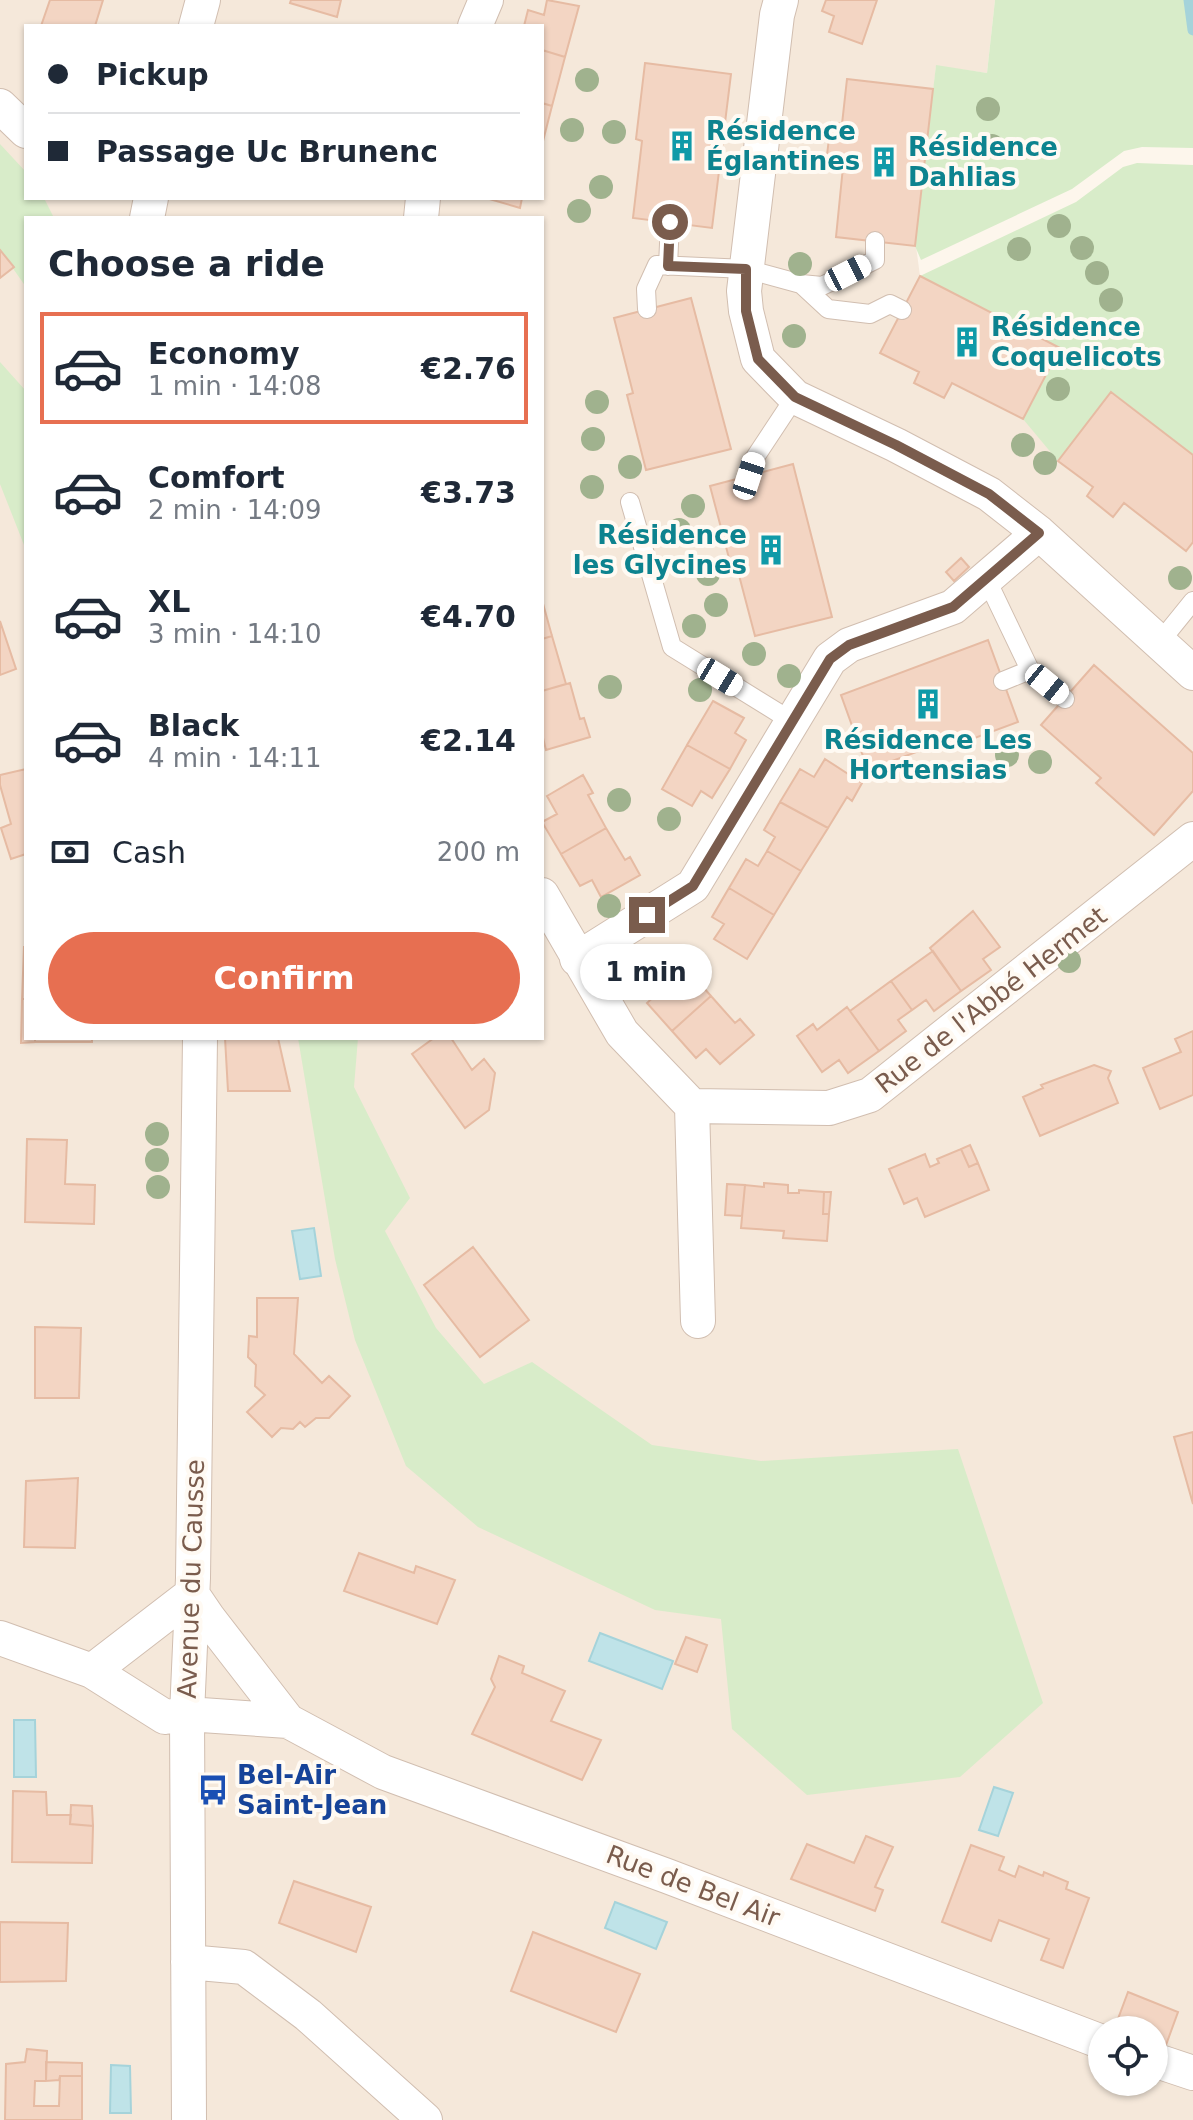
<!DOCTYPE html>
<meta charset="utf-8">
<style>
body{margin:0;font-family:"DejaVu Sans",sans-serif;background:#f6f6f7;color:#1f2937;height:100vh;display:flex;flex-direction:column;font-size:30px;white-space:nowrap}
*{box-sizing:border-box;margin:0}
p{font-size:26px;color:#747a83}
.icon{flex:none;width:44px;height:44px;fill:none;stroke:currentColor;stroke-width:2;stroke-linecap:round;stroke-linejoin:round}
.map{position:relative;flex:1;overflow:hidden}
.panel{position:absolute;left:24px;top:216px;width:520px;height:824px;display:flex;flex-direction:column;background:#fff;border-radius:0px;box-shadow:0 2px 6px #0004}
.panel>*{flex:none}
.guide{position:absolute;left:24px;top:24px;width:520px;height:176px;border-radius:0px;box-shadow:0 2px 6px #0004;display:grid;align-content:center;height:176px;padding:0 24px;background:#fff}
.fabs{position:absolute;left:1088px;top:2016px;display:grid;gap:16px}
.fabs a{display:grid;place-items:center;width:80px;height:80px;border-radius:50%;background:#fff;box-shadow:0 2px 6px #0004;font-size:40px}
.end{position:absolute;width:36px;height:36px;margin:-18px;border:10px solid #7a5c4d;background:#fff;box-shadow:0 0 0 4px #fff}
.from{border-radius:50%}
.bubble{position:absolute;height:56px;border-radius:28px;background:#fff;box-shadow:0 2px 6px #0004;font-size:26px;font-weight:700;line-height:56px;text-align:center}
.car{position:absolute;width:24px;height:48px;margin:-24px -12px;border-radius:10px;box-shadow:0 0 6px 2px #0007;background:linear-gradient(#fff 24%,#345 0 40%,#fff 0 76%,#345 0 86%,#fff 0)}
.guide b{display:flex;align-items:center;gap:28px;height:76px;font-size:30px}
.guide b+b{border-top:2px solid #e0e1e3}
.guide i{width:20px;height:20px;background:#1f2937}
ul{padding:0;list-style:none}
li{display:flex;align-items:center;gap:24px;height:112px;margin:0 16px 12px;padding:0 8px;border:4px solid transparent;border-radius:0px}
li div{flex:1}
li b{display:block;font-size:30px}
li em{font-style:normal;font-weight:700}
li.selected{border-color:#e76f51}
li>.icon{width:72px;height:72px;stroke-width:1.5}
h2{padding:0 24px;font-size:36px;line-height:96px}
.pay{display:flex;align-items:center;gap:20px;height:88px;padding:0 24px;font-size:30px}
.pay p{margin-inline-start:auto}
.cta{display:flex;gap:16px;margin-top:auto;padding:16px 24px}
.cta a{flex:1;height:92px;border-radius:48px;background:#e76f51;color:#fff;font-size:32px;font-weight:700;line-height:92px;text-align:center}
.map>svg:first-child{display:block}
.residential{fill:#f5e8da;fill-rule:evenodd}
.green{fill:#d8ecc9}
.water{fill:#bfe3e8;stroke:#a5d3da;stroke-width:2}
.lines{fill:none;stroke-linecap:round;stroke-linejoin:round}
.stream{stroke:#a5d3da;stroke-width:11}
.building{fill:#f3d5c3;stroke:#e6bba3;stroke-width:2}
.lane-casing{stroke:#d1beb0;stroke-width:20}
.street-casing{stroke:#d1beb0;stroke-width:36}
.lane{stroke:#fff;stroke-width:18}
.street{stroke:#fff;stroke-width:34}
.tree{fill:#a0b28e}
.route{stroke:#7a5c4d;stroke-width:10}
.labels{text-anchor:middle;stroke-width:8;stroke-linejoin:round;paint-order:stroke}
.culture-label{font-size:26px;font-weight:bold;fill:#0d838f;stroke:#fffaf3;text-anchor:start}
.street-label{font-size:26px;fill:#7a5c4d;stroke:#fffaf3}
.transit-label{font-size:26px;font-weight:bold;fill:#164399;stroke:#fffaf3;text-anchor:start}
</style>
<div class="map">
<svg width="1193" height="2120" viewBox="0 0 1193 2120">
<rect width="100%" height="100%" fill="#fdf6ec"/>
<path class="residential" d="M0,0H995L987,73L936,66L916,246L920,276L1060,348L1111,392L1193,455V2120H0ZM26,26H542V198H26ZM26,218H542V1038H26ZM1102,2030H1154V2082H1102Z"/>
<path class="green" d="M995,0H1193V148L1142,147L1124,151L1072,189L921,260L915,246L936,65L987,73Z
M0,144L26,172V198H44L54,218H26V287L0,250Z
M1137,163L1193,165V455L1112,392L1058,461L1023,419L1060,348L920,276L1076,202L1123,167Z
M0,362L26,391V550L0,484Z
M298,1038H358L354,1087L410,1198L385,1231L436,1328L484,1384L532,1362L652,1445L761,1461L958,1449L1043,1703L960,1777L807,1795L732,1729L721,1619L655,1610L478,1527L406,1466L355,1340L335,1259Z"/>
<path class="water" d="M314,1228L321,1276L300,1279L292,1231Z
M600,1633L673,1661L662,1689L589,1661Z
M14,1720H35L36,1777H14Z
M994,1787L1013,1793L998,1836L979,1830Z
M615,1902L667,1922L656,1949L605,1928Z
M111,2065L130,2066L131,2113H110Z"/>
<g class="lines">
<path class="stream" d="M1189,0L1193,30"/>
</g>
<path class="building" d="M50,0H103L95,26H41Z
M291,0H341L337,17L290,3Z
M547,0L579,6L565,57L542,50V26H524L528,10L544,15Z
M826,0H877L862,44L829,32L834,16L822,11Z
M542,50L565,57L552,106L542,103Z
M645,63L731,74L712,228L633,218L642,141L636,139Z
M847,79L933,89L915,246L836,237L844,157L827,155L831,122L842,124Z
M542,103L552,106L542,145Z
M486,198H522L520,208Z
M0,250L14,267L0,278Z
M920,276L1060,348L1023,419L952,383L944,398L914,383L919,372L880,353Z
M691,298L731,449L646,470L627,395L633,393L614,318Z
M1111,392L1193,455V542L1186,551L1124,503L1113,517L1087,496L1093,487L1058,461Z
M793,464L832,617L755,636L735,560L730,562L710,486Z
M961,558L969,567L954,581L946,572Z
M542,600L552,636L542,639Z
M0,621L16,669L0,675Z
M552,636L566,684L542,691V639Z
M988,640L1018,722L945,749L943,742L868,770L841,695Z
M1094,665L1193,753V791L1154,835L1096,783L1101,778L1041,725Z
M570,683L580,719L584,718L590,737L546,750L542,734V691Z
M713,701L744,718L735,733L746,740L730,769L687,745Z
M687,745L730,769L712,798L701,791L692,806L662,789Z
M825,759L862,783L852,801L847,797L828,828L780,802L800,769L814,777Z
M26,769V854L11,859L1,828L11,824L0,785V775Z
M583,775L593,793L588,795L606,828L561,854L542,822L557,814L547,796Z
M780,802L828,828L801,871L767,851L775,837L764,830Z
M606,828L625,860L630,857L640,875L601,897L592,880L580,886L561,854Z
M767,851L801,871L774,915L729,888L746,859L758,866Z
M729,888L774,915L747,959L714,939L724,924L712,917Z
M973,911L1000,947L983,959L991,970L961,991L930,948Z
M24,947H26V999H22Z
M677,949L691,964L686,968L711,996L672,1031L647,1003L659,992L645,977Z
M933,951L961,991L934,1011L926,1000L912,1010L891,981Z
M891,981L912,1010L898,1020L906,1031L879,1051L850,1011Z
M711,996L735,1023L740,1019L754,1035L720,1064L706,1049L696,1058L672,1031Z
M22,999H26V1038H35V1042L21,1043Z
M847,1007L879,1051L848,1073L839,1060L822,1072L797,1036L813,1024L817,1030Z
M1193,1031V1095L1160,1109L1143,1068L1181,1052L1175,1039Z
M35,1038H92V1042H35Z
M225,1038H278L290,1091H228Z
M434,1038H451L472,1070L484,1059L495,1073L489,1110L465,1128L412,1054Z
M1094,1065L1111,1071L1108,1078L1118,1103L1040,1136L1023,1097L1043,1088L1041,1085Z
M27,1139L67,1140L65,1184L95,1185L94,1224L25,1222Z
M970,1145L978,1163L969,1167L961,1149Z
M961,1149L969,1167L978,1163L989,1190L925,1217L917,1198L904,1204L889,1169L925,1154L930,1167L939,1163L937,1159Z
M764,1183L788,1185V1193H799V1190L824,1192L823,1214H829L827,1241L783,1238L784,1231L741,1228L745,1185L764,1187Z
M727,1184L745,1185L742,1216L725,1215Z
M824,1192H831L829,1214H823Z
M473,1247L529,1320L480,1357L424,1285Z
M257,1298H298L294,1354L322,1383L329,1376L350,1396L329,1418H316L305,1427L300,1422L293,1429L281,1428L272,1437L247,1412L265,1395L255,1386L256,1365L248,1357L249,1336L257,1337Z
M35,1327L81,1328L79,1398H35Z
M1193,1432V1504L1174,1437Z
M78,1478L75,1548L24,1547L26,1481Z
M359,1553L414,1573L416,1566L455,1580L437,1624L344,1591Z
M686,1637L707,1645L697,1672L675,1664Z
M499,1656L524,1666L522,1673L565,1691L551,1721L601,1740L582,1780L472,1734L495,1687L491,1679Z
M13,1791L46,1792L47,1815H71L70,1824L93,1826L92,1863L12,1862Z
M71,1805L92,1806L93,1826L70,1824Z
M866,1836L893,1847L875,1887L883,1890L875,1911L791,1879L807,1844L854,1863Z
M971,1845L1004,1857L999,1870L1015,1877L1019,1866L1043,1876L1044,1872L1068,1882L1066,1889L1089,1898L1063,1968L1041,1960L1049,1939L999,1920L991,1941L942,1922Z
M294,1881L371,1907L356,1952L279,1923Z
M0,1922L68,1923L66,1981L0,1982Z
M533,1932L640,1974L616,2032L511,1991Z
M1128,1992L1178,2012L1166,2045L1154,2041V2030H1124L1115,2027Z
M27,2049L47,2051L46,2081H35L34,2106H59L60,2076H82V2120H5L6,2064L25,2062Z
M46,2062L82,2063V2076H60L59,2080L46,2081Z"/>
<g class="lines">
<g class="lane-casing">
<path id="lane" d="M668,266L670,222
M801,284L828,309L870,314L890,304L902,310
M647,309L646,289L657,265L746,269L801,284L822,286L875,260V241
M749,476L754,459L795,397
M630,502L672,647L793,722
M986,578L1030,670L1065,699
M1159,643L1193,601
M1003,681L1030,670"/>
</g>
<g class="street-casing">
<path id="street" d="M781,0L777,15L744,291L746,311L758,359L795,397L896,445L989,494L1039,533L1193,673
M196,26L203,0
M475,26L486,0
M0,106L26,131
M147,218L151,198
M421,218L423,198
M542,895L622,1033L692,1106L829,1108L870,1095L1193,839
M577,959L693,886L830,659L849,645L953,607L1039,533
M692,1106L698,1321
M0,1638L92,1671L165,1717L187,1714L288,1721L209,1619L192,1594L92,1671
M288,1721L383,1772L667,1876L1102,2042
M188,1962L244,1967L308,2015L425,2120
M1154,2060L1193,2073
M189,2120L187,1714L193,1578L200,1038"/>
</g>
<use href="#lane" class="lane"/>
<use href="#street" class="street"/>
</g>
<g class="tree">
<circle cx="587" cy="80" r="12"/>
<circle cx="988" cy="109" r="12"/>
<circle cx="572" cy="130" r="12"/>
<circle cx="614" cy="132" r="12"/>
<circle cx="992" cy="146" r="12"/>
<circle cx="601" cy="187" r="12"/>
<circle cx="579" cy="211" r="12"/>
<circle cx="1059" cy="226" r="12"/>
<circle cx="1082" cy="248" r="12"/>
<circle cx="1019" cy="249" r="12"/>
<circle cx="800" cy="264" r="12"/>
<circle cx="1097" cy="273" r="12"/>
<circle cx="1111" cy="300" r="12"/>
<circle cx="794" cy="336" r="12"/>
<circle cx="1058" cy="389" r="12"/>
<circle cx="597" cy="402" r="12"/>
<circle cx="593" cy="439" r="12"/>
<circle cx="1023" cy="445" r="12"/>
<circle cx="1045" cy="463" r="12"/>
<circle cx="630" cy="467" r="12"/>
<circle cx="592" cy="487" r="12"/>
<circle cx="693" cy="506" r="12"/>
<circle cx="679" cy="530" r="12"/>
<circle cx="708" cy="574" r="12"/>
<circle cx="1180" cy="578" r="12"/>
<circle cx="716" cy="605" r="12"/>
<circle cx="694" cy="626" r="12"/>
<circle cx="754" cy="654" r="12"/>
<circle cx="789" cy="676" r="12"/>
<circle cx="610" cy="687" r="12"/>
<circle cx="700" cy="690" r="12"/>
<circle cx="1007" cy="755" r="12"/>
<circle cx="1040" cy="762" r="12"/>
<circle cx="619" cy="800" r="12"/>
<circle cx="669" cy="819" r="12"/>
<circle cx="609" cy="906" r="12"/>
<circle cx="1069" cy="961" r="12"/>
<circle cx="633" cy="964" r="12"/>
<circle cx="157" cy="1134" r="12"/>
<circle cx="157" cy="1160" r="12"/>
<circle cx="158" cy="1187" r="12"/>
</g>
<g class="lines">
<path class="route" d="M647,915L693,886L830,659L849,645L953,607L1039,533L989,494L896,445L795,397L758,359L746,311V269L668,266L670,222"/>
</g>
<defs>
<g id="building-bare" transform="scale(2.4)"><path d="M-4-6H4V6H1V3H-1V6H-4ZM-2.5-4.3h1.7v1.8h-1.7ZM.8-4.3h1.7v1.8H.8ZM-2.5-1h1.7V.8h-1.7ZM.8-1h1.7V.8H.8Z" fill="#0f9aa8" stroke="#fffaf3" stroke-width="2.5" paint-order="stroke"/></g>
<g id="bus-bare" transform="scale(2.4)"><path d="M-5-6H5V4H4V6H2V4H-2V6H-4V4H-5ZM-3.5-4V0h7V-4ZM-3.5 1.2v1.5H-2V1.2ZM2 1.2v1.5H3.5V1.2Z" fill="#1a4fb4" stroke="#fffaf3" stroke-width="2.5" paint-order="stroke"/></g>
</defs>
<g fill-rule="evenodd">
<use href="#building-bare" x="682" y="146"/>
<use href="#building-bare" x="884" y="162"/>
<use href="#building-bare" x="967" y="342"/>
<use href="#building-bare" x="771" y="550"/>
<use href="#building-bare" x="928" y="704"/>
<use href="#bus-bare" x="213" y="1790"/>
</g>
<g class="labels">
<g class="culture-label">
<text x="706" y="140">Résidence<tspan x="706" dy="30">Églantines</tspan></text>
<text x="908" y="156">Résidence<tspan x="908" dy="30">Dahlias</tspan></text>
<text x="991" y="336">Résidence<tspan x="991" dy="30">Coquelicots</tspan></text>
<text x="747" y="544" text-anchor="end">Résidence<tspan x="747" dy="30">les Glycines</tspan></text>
<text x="928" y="749" text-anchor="middle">Résidence Les<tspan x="928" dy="30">Hortensias</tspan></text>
</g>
<g class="street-label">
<text transform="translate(991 1000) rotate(-38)" y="9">Rue de l'Abbé Hermet</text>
<text transform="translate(191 1579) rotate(-88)" y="9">Avenue du Causse</text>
<text transform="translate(693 1886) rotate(21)" y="9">Rue de Bel Air</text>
</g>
<g class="transit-label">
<text x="237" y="1784">Bel-Air<tspan x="237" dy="30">Saint-Jean</tspan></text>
</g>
</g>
</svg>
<div class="fabs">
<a><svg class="icon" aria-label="locate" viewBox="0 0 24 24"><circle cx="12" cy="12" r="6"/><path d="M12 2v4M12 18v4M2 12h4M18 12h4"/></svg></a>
</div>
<i class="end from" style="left:670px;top:222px"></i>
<i class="end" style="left:647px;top:915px"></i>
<div class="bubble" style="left:580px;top:944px;width:132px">1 min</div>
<i class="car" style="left:848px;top:273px;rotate:63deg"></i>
<i class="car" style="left:749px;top:476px;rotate:18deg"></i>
<i class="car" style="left:720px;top:677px;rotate:121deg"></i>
<i class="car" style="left:1047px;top:684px;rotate:129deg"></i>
<div class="guide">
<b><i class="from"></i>Pickup</b>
<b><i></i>Passage Uc Brunenc</b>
</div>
<section class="panel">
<h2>Choose a ride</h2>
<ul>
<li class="selected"><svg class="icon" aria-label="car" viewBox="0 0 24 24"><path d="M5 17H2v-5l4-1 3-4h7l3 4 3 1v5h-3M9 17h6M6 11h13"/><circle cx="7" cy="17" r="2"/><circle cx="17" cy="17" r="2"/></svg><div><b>Economy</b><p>1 min · 14:08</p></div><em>€2.76</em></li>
<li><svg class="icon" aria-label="car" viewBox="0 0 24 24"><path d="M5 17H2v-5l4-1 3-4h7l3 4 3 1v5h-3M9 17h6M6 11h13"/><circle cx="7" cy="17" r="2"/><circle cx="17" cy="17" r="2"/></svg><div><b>Comfort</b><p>2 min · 14:09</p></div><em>€3.73</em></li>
<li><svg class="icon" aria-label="car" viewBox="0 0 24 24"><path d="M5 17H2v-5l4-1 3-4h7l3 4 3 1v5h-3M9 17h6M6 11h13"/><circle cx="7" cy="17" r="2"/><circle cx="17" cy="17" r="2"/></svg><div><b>XL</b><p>3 min · 14:10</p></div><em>€4.70</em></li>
<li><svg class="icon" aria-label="car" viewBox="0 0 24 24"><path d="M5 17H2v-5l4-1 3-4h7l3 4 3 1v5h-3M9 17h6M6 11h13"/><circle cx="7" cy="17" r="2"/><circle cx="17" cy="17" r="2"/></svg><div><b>Black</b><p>4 min · 14:11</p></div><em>€2.14</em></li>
</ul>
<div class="pay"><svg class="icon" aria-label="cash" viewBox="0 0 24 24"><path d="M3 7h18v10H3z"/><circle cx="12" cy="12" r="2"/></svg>Cash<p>200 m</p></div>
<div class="cta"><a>Confirm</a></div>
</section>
</div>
